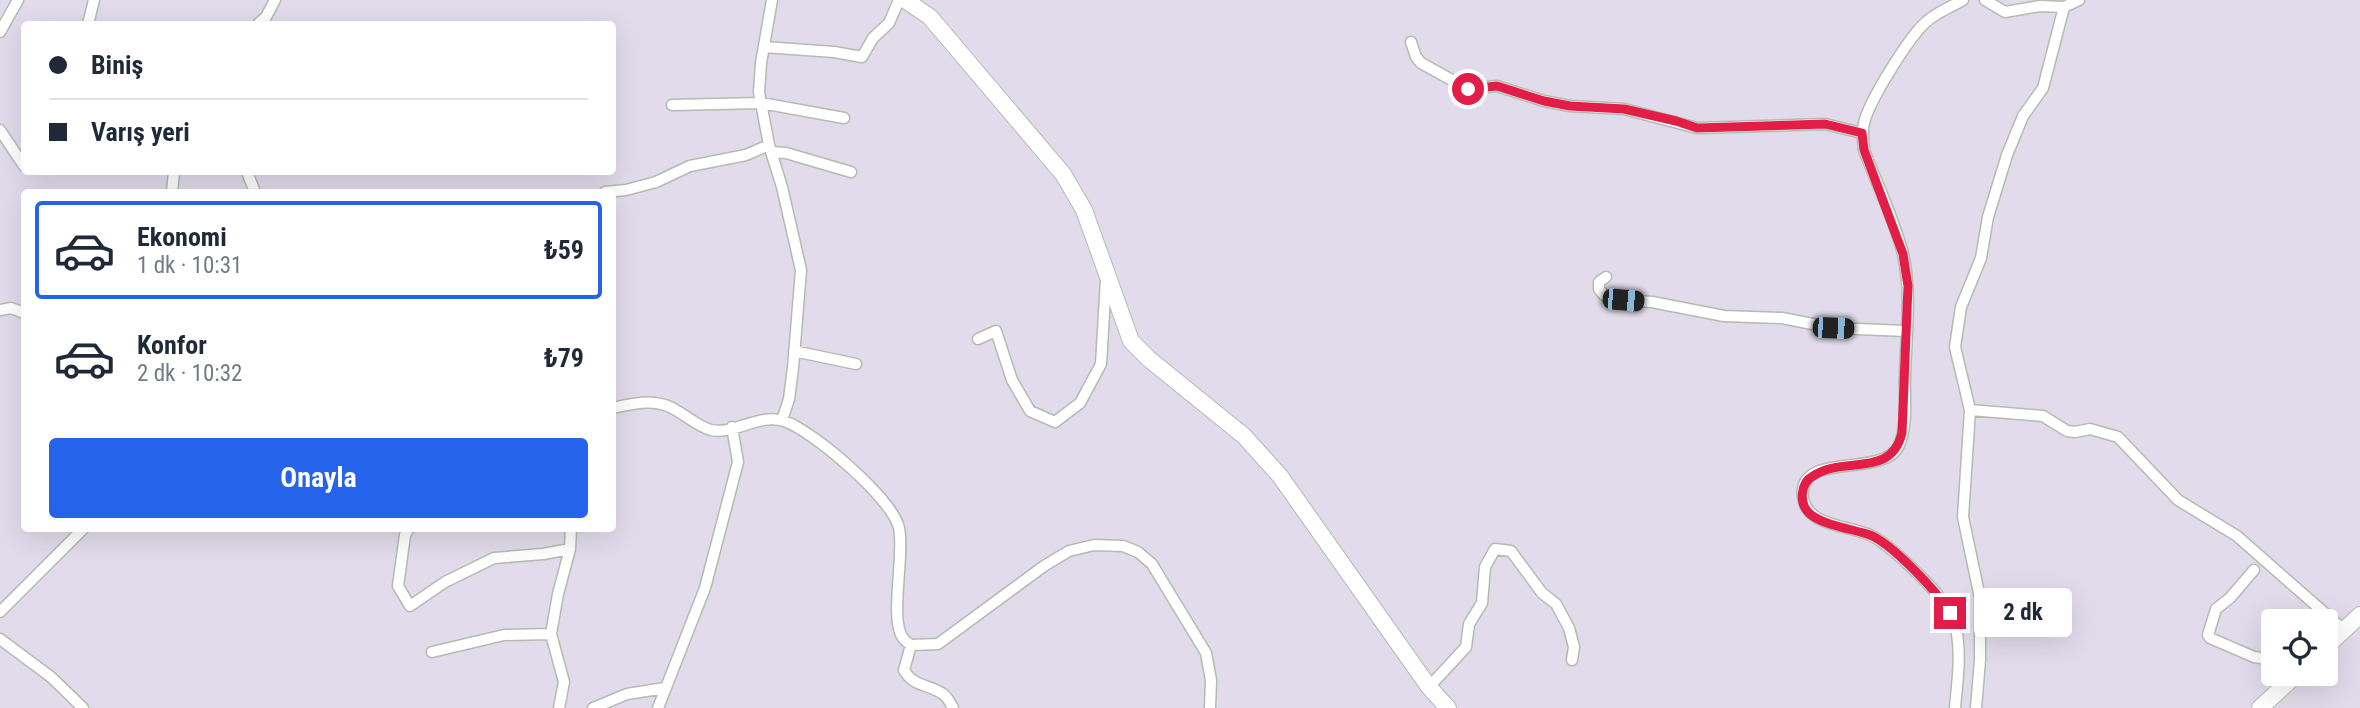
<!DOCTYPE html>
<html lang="tr">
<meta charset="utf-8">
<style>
body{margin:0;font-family:"Roboto Condensed",sans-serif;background:#f6f6f7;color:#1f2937;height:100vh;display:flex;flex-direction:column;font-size:26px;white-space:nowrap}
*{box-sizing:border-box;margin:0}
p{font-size:23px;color:#747a83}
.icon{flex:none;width:38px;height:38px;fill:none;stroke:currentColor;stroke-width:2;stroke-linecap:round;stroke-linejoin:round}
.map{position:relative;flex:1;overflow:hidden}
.panel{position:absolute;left:21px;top:189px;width:595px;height:343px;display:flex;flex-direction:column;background:#fff;border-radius:7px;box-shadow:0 7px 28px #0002}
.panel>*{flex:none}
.guide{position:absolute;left:21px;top:21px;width:595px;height:154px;border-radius:7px;box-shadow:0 7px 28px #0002;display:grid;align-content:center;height:154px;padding:0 28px;background:#fff}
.buttons{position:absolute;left:2261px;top:609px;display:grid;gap:14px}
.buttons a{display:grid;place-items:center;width:77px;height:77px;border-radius:7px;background:#fff;box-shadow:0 7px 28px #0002;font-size:35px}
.end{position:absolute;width:32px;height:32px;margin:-16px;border:9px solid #e11d48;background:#fff;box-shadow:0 0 0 4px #fff}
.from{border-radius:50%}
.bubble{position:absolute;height:49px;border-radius:7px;background:#fff;box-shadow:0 7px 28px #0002;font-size:23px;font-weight:700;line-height:49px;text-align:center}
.car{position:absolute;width:21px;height:42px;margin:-21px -10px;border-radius:9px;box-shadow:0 0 5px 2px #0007;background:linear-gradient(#222 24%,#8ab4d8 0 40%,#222 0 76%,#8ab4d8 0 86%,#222 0)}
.guide b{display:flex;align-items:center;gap:24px;height:66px;font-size:26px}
.guide b+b{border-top:2px solid #e0e1e3}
.guide i{width:18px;height:18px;background:#1f2937}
ul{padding:12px 0 0;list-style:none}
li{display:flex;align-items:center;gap:21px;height:98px;margin:0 14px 10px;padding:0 14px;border:4px solid transparent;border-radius:7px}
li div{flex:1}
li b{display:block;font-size:26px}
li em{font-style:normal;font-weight:700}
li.selected{border-color:#2563eb}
li>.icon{width:63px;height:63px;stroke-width:1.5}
.primary-button{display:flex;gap:14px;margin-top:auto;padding:14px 28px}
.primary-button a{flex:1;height:80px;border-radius:7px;background:#2563eb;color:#fff;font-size:28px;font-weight:700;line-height:80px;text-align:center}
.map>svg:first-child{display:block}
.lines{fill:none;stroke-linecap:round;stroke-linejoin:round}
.minor-casing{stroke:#b3bcaf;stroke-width:13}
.secondary-casing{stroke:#b3bcaf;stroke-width:18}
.minor{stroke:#fff;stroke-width:10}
.secondary{stroke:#fff;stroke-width:16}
.route{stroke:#e11d48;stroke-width:9}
</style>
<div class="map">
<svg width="2360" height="708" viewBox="0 0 2360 708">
<rect width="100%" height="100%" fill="#e1dbeb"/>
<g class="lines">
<g class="minor-casing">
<path id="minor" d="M772,0L761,63L759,92L769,145L782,187L801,270L793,368L789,399L782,420
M1985,0L2005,12L2040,6L2064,7L2079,0
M88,24L94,0
M258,24L266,17L275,0
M0,32L18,0
M1411,42L1416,57L1421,63L1468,89L1497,86L1544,101L1570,106L1624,109L1697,128L1825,124L1862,133
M764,47L834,52L862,57L873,38L889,23L899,0
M672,105L761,103L844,118
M0,130L24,166
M771,152L786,153L851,172
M247,172L255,192
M172,192L174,172
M605,192L626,190L656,182L690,166L746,155L769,145
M1606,277L1599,282V289L1604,295L1612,299L1652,302L1724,316L1782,318L1833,328L1906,331
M0,310L11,308L24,313
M978,339L996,331L1012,380L1030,411L1055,422L1080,403L1101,364L1106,280
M794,351L856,364
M612,408C635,403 658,397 679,412C689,418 700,427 711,430C734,435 759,413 784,421C812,430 893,499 899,528C905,554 889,620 903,638C905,641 908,643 911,645L938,644L1044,566L1069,551L1094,545L1123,546L1138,552L1152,564L1206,653L1211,680L1210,708
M1970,410L2043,416L2067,431L2075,432L2090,429L2118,437L2178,500L2237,536L2344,630
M409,528L405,535L398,586L410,606L445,582L494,558L543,554L570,549L558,594L551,634L504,635L432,652
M570,549L571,528
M2254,570L2230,598L2216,609L2208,635L2210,638L2254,657L2273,660
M0,612L84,528
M551,634L564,682L559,708
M0,639L51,677L83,708
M911,645L904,670C913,687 929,684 943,694C947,697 951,704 953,708
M1429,687L1466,647L1469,624L1482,603L1485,567L1495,549L1511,551L1542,593L1556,604L1569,628L1574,647L1572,660
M593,708L627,694L665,688
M658,708L705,588L738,462L732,427
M1955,708C1957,684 1961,658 1957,634C1955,622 1949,609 1942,600C1929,583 1890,545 1872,536C1850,525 1806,527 1803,497C1797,450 1885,479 1899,445C1908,425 1904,397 1905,376C1906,336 1912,293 1903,254C1894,219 1877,184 1864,150C1863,141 1862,132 1864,123C1869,101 1909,37 1926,22C1937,12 1951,7 1963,0
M1976,708L1980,660V598L1963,517L1970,410L1955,347L1961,307L1981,258L1988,217L2007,155L2023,116L2043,88L2064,7"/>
</g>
<g class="secondary-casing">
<path id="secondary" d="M905,0L930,17L1063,174L1084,210L1131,341L1149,359L1244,436L1280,476L1429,687L1448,708
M2326,647L2360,615
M2260,708L2297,674"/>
</g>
<use href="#minor" class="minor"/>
<use href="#secondary" class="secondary"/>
</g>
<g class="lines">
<path class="route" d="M1468,89L1497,86L1544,101L1570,106L1624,109L1676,121L1697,128L1825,124L1862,133L1864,150L1903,254L1908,286L1902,433C1891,479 1844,455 1813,476C1800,483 1799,503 1809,513C1821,525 1853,529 1870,535C1892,544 1938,592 1950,613"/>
</g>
</svg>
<div class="buttons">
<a><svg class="icon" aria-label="locate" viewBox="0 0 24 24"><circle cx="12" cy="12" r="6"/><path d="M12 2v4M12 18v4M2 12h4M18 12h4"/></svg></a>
</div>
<i class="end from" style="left:1468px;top:89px"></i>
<i class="end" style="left:1950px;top:613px"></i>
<div class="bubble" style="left:1974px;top:588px;width:98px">2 dk</div>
<i class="car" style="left:1623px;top:300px;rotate:95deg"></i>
<i class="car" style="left:1833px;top:328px;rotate:92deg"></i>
<div class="guide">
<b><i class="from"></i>Biniş</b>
<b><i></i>Varış yeri</b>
</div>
<section class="panel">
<ul>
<li class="selected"><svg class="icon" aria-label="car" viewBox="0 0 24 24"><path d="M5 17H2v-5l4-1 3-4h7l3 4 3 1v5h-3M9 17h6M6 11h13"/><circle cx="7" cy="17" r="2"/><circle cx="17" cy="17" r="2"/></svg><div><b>Ekonomi</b><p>1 dk · 10:31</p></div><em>₺59</em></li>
<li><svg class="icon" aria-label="car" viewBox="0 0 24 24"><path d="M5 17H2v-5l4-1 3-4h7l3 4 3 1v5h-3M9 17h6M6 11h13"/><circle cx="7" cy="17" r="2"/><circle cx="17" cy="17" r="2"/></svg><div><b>Konfor</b><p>2 dk · 10:32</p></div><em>₺79</em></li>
</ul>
<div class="primary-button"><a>Onayla</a></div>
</section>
</div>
